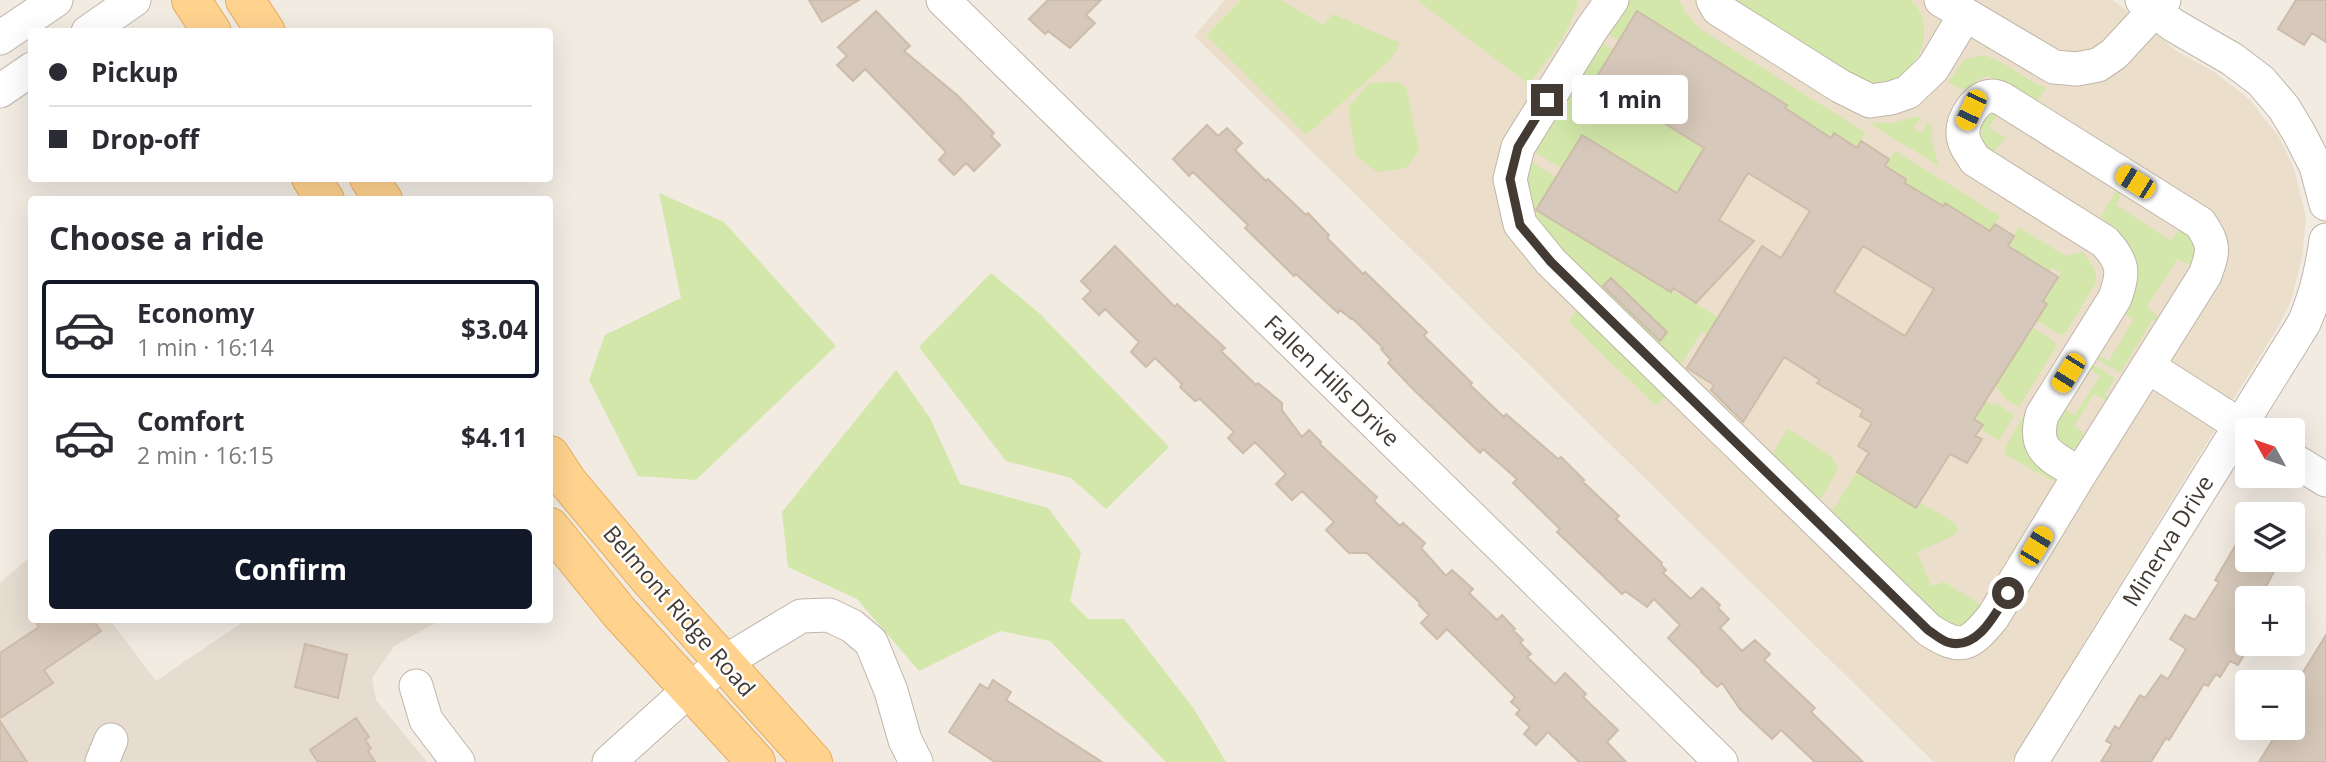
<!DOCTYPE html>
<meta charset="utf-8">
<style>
body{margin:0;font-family:"Open Sans",sans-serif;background:#f2f2f3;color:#2b2b33;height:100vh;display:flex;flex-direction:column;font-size:26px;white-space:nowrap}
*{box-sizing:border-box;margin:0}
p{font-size:23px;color:#7c7c81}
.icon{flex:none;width:38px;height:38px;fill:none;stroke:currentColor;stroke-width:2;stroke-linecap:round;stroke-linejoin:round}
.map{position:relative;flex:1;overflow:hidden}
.panel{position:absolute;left:28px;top:196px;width:525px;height:427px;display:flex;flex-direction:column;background:#fff;border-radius:7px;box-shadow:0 7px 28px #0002}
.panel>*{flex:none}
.banner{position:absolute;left:28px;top:28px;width:525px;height:154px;border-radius:7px;box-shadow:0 7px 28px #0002;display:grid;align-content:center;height:154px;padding:0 21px;background:#fff}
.needle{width:46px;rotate:310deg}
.fabs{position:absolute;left:2235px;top:418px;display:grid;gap:14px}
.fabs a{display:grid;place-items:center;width:70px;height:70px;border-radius:7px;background:#fff;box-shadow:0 7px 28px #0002;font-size:35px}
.end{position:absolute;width:32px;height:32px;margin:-16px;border:9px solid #433b33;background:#fff;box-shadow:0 0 0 4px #fff}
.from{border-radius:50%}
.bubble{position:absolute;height:49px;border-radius:7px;background:#fff;box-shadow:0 7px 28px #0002;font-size:23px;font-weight:700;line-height:49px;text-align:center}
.car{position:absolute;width:21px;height:42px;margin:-21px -10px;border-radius:9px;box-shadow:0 0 5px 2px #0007;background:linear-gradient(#f5c518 24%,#345 0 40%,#f5c518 0 76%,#345 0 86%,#f5c518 0)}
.banner b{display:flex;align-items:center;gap:24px;height:66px;font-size:26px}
.banner b+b{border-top:2px solid #e1e1e2}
.banner i{width:18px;height:18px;background:#2b2b33}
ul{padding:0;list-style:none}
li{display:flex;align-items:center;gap:21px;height:98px;margin:0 14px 10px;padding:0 7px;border:4px solid transparent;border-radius:7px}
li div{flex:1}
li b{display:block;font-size:26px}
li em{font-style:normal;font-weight:700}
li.on{border-color:#111827}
li>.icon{width:63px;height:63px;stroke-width:1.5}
h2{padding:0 21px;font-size:32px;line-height:84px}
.button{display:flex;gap:14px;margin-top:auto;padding:14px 21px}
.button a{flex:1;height:80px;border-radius:7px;background:#111827;color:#fff;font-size:28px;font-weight:700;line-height:80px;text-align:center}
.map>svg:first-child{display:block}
.residential{fill:#e6dcd0}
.education{fill:#ebdfcb}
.green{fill:#d2e7a9}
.building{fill:#d6c8ba;stroke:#cebcab;stroke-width:2;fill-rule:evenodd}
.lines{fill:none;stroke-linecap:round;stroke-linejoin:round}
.minor-casing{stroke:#c0b5a8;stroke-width:35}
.major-casing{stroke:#e5ac5d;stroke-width:40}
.minor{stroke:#fff;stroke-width:33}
.major{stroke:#ffd28e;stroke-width:38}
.route{stroke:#433b33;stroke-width:9}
.labels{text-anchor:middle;stroke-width:5;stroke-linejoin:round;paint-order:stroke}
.street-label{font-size:23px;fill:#433b33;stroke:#fff}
</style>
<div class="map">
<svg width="2326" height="762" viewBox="0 0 2326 762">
<rect width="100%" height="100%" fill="#f1ebe2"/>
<path class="residential" d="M31,556L32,620H110L156,681L246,620H433L436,623L394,646L372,678L376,700L427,762H0V583Z"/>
<path class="education" d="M1225,0H2113L2178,52L2213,71L2249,99L2279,137L2294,168L2306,217L2302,259L2291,301L2278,327L2011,762H1934L1194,36Z"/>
<path class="green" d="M1241,0H1281L1323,25L1333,14L1400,43L1392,58L1306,135L1206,35Z
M1417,0H1578C1571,32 1548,59 1529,84Z
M1626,0H1679L1685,12L1700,29L1865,132L1857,148L1831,138L1785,108L1787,105L1637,12L1619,41L1602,30Z
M1729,0H1910C1942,27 1916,85 1874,84C1869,84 1863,81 1858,80Z
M1597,39L1613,50L1595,81L1704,148L1677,193L1582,135L1561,168L1530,149Z
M1982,55C2005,60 2024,80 2046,88L2036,103L1990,77C1981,77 1978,79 1973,87L1960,89L1948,82L1964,60Z
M1398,82L1406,87L1419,151L1406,168L1377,172L1356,156L1348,108L1369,83Z
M1989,110L1998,113L1989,128L2006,138L1993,152C1976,140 1980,126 1989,110Z
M1917,116L1921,119L1914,125L1916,130L1921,132L1925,130L1927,121L1932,126L1931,139L1939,166L1869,123H1892Z
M1895,151L2000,216L1990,231L1945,203L1943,206L1905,183L1906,179L1885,166Z
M1526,158L1555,177L1537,210L1731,325L1720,342L1701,332L1676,373L1682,379L1656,406L1568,321L1597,290L1542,237L1524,202Z
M2117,189L2123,191L2116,205L2171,241L2180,229L2194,239L2198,251L2193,266L2177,259L2147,307L2160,318L2158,322L2153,319L2120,373L2097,359L2095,354L2109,361L2133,320L2123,313L2121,236L2101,217Z
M659,193L724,222L836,346L696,480L638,476L589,380L605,335L681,298Z
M2019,227L2065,256L2083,252C2091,263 2100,272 2094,286L2066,332L2060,335L2036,320L2043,301L2061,273L2052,267L2049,271L2008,246Z
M991,273L1039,313L1169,447L1106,509L1071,478L1006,461L919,347Z
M2032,327L2054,341L2056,347L2019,407L2003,397L2000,391L1995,387Z
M2094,365L2115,378L2105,395L2110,399L2105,400L2094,394L2074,426L2085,434L2086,437C2080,446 2076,451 2065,448C2052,433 2052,425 2062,409L2075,415L2100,376L2088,368V366Z
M896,370L930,418L960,484L1048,508L1081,552L1070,601L1088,619H1124L1194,709L1226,762H1166L1050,641L1000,631L919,671L857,599L788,567L782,512Z
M1984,400L1992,405L1998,404L2014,415L1999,440L1981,429L1983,425L1972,418Z
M2032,402L2056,477L2053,481L2006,455V445Z
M1788,429L1831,456L1838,470L1819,501L1770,457Z
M1857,472L1916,507L1920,502L1954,523L1957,527V532L1953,536L1917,552L1931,586L1944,582L1986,608L1967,627L1940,623L1828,518Z"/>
<path class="building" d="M809,0H859L822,22Z
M1048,0H1101L1086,15L1095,23L1070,48L1048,31L1045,34L1029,19Z
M2296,0H2326V42L2312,33L2304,45L2278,29Z
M876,11L910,46L904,51L957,95L994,133L991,136L1000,145L974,171L966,163L954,175L939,160L946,152L865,69L853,81L837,65L847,56L838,47Z
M1637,11L1787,105L1785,108L1831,138L1834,133L1857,148L1861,141L1889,159L1885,166L1906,179L1905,183L1943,206L1945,203L1990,231L1995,224L2014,236L2008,246L2058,277L2043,301L2047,304L1974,419L1983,425L1975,436L1982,439L1967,463L1950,454L1916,508L1857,472L1869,453L1858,446L1872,423L1860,416L1863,410L1817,383L1820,380L1784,357L1743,422L1711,390L1714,385L1687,368L1762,246L1781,258L1810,211L1748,173L1719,220L1754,241L1696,303L1673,288L1671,292L1536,210L1582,135L1677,193L1704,148L1595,80ZM1863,246L1934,289L1905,336L1834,292Z
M1207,125L1218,136L1227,128L1242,143L1235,150L1266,181L1268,179L1306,215L1308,213L1329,235L1327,238L1363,274L1365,272L1427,332L1424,336L1472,383L1470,385L1504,417L1506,414L1558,459L1561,457L1584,480L1582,481L1619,516L1616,519L1662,563L1661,565L1666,570L1663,573L1691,599L1702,588L1720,605L1718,608L1729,619L1720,628L1742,651L1755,640L1770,654L1764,660L1815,708L1811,712L1863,762H1815L1781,730L1772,739L1740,709L1722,683L1717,687L1701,672L1702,671L1668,638L1680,625L1654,599L1647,607L1625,591L1622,594L1557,532L1560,529L1513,483L1517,479L1483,449L1480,453L1415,391L1388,363L1391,360L1381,349L1383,348L1352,318L1351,319L1340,310L1338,313L1296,274L1294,276L1245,228L1248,225L1193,172L1189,176L1173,159Z
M1115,246L1175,307L1177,304L1225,348L1221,351L1256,385L1258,383L1282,403V410L1302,437L1309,430L1321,442L1320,444L1377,497L1374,501L1400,526L1403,523L1425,543L1421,548L1446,576L1452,570L1473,589L1469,593L1497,620L1502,615L1515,629L1513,630L1523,640L1520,643L1531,654L1527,657L1555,684L1565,673L1586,694L1583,697L1618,730L1607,742L1626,762H1579L1548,732L1536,745L1524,734L1530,727L1516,714L1520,710L1511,702L1515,697L1447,629L1437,639L1421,623L1429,615L1419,605L1420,603L1367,553H1349L1326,530L1334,522L1302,491L1292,500L1276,484L1286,474L1255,442L1243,453L1228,438L1234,432L1200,399L1195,401L1180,387L1182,384L1155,358L1146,367L1131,352L1139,342L1105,309L1099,315L1083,299L1091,291L1081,281Z
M1611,278L1667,332L1660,341L1603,286Z
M2247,526V560H2280L2260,598H2247V650L2238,665L2230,661L2220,677L2216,674L2208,686L2204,684L2169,740L2166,738L2151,762H2101L2112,744L2106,741L2115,726L2119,729L2140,695L2145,698L2161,675L2168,679L2186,649L2170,639L2185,615L2195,620L2219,582L2215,580Z
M34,620H93L101,631L44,670L53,683L0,718V653L39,627Z
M2326,635V762H2259L2280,728H2292V690Z
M305,644L347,655L338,698L295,687Z
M993,680L1011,692L1006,700L1102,762H995L949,732L980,684L988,689Z
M356,718L369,737L365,740L371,748L368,751L375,762H318L310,750Z
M0,721L27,762H0Z"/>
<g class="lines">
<g class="minor-casing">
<path id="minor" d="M943,0L1721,762
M1612,0L1591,30L1518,147L1510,179L1520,224L1551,262L1929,630C1962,651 1969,646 1993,617L2080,474L2205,275C2214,250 2215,245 2200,223L2004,100C2000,98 1997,96 1993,96C1977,95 1962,119 1963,134C1963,143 1970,152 1975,160L2105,242C2124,263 2124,272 2115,298L2042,415C2032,452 2052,456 2080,474
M1713,0L1718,9L1840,86L1870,101L1891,98L1908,92L1933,68L1965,15
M1941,0L2054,67L2077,69L2098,65L2114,54L2164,0
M2142,0L2173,25L2232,59L2261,81L2284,108L2299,133L2316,166L2326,204
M88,32L134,0
M0,38L56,0
M0,91L32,69
M2149,367L2247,430
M2292,459L2326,480
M416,686L426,720L458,762
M102,762L111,740
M609,762L690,689L723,663L801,616L829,615L852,626L871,642L891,691L905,740L916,762
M2031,762L2304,323C2316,296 2322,270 2326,240"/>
</g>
<g class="major-casing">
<path id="major" d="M191,0L212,32
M245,0L266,32
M311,178L325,200
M369,178L383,200
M550,455L567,481L650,580L813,762
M550,527L619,612L756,762"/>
</g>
<use href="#minor" class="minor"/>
<use href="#major" class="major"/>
</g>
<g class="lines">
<path class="route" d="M1547,100L1518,147L1510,179L1520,225L1551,262L1928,630C1934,634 1941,640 1947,642C1977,652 1996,613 2008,593"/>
</g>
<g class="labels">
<g class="street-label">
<text transform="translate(1332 381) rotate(44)" y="8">Fallen Hills Drive</text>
<text transform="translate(2168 541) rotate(-58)" y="8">Minerva Drive</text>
<text transform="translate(679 611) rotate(49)" y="8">Belmont Ridge Road</text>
</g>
</g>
</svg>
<div class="fabs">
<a><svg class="needle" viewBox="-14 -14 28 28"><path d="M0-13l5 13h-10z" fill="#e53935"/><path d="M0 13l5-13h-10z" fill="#7c7c81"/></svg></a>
<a><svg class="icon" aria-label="layers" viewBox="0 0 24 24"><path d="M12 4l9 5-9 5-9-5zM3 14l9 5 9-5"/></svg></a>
<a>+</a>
<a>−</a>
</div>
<i class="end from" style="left:2008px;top:593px"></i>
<i class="end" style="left:1547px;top:100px"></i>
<div class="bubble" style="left:1572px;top:75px;width:116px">1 min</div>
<i class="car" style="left:1971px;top:110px;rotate:205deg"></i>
<i class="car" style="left:2135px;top:182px;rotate:302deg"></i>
<i class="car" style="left:2068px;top:373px;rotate:212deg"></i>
<i class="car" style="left:2036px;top:546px;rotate:31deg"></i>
<div class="banner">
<b><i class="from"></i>Pickup</b>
<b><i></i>Drop-off</b>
</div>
<section class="panel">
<h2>Choose a ride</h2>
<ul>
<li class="on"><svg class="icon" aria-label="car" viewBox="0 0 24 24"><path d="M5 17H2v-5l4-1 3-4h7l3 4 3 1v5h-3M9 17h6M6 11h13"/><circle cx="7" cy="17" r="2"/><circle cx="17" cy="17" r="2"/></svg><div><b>Economy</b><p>1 min · 16:14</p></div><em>$3.04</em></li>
<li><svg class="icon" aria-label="car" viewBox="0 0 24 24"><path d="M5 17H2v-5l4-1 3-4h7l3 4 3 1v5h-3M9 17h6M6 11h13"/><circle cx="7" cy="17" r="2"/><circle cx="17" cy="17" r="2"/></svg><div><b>Comfort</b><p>2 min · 16:15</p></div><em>$4.11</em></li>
</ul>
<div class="button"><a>Confirm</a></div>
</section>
</div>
